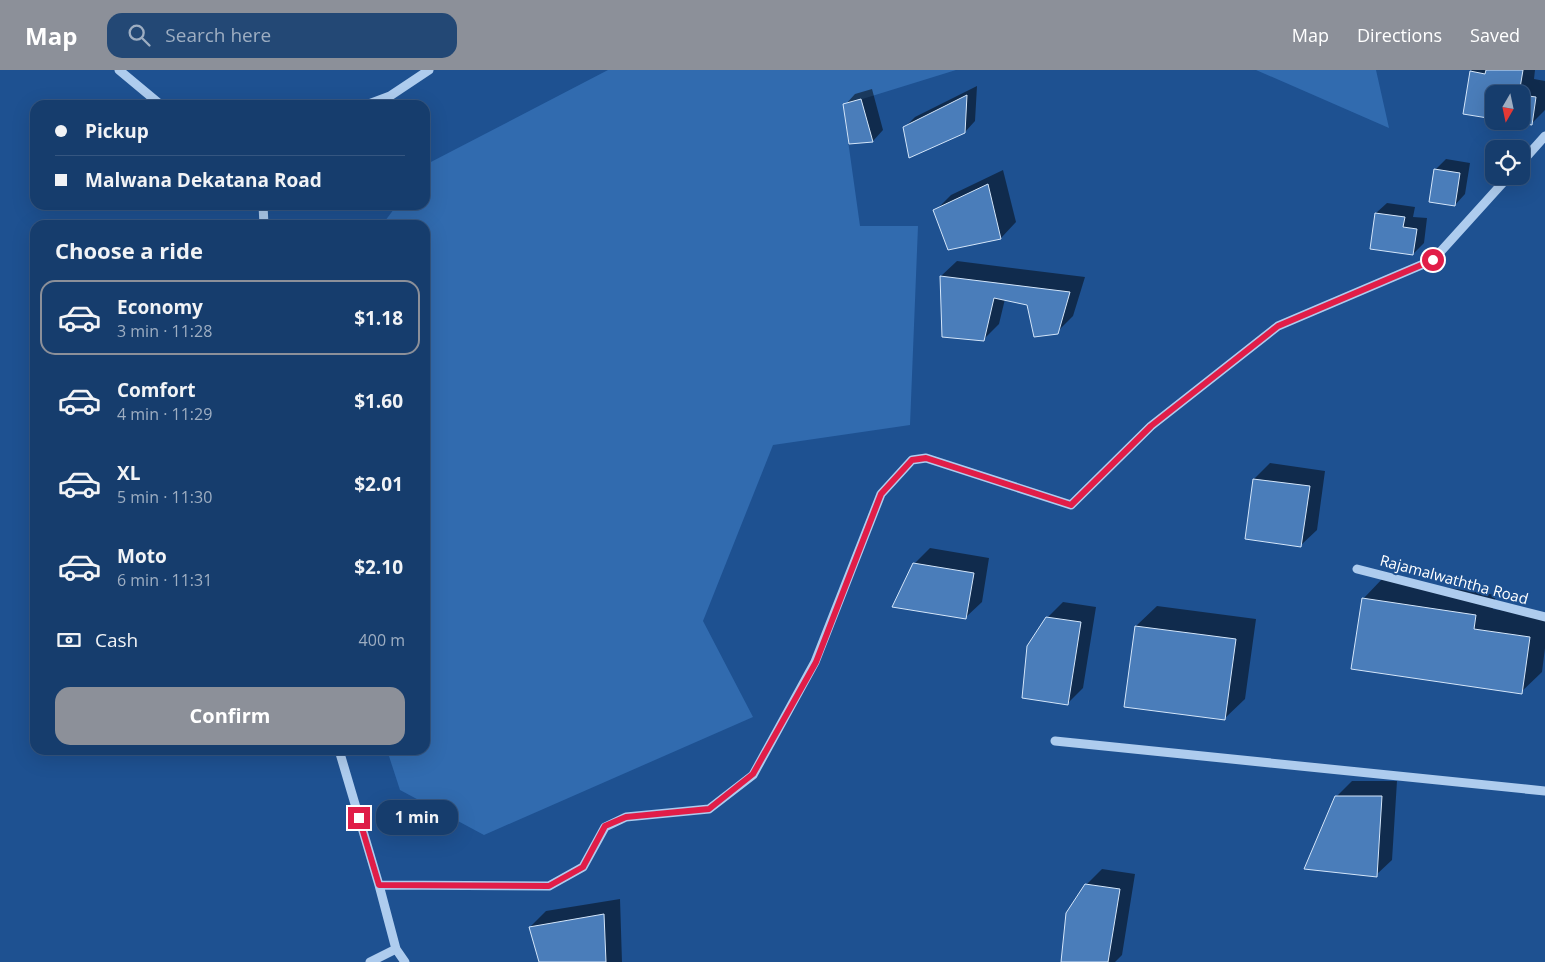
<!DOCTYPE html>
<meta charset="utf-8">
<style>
body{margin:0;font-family:"Open Sans",sans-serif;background:#234875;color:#f1f3f6;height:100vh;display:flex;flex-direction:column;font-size:19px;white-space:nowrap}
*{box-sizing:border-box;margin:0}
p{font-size:16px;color:#9eaec2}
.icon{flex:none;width:28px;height:28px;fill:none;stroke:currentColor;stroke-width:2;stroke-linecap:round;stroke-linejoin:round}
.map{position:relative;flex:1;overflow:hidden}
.sheet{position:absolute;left:30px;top:150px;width:400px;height:535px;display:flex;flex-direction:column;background:#163d6d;border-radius:15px;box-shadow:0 5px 20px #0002,0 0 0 1px #355680}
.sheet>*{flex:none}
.top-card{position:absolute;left:30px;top:30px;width:400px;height:110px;border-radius:15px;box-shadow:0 5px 20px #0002,0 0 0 1px #355680;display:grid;align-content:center;height:110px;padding:0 25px;background:#163d6d}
.needle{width:32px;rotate:189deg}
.controls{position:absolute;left:1485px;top:15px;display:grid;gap:10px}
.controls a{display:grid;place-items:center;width:45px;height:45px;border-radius:10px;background:#163d6d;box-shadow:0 5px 20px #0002,0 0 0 1px #355680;font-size:25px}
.end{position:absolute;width:22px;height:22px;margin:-11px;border:6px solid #e11d48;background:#fff;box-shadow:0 0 0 2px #fff}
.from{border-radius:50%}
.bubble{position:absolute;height:35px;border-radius:15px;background:#163d6d;box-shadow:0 5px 20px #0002,0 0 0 1px #355680;font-size:16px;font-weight:700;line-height:35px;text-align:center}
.top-card b{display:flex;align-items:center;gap:18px;height:48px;font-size:19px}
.top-card b+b{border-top:1px solid #355680}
.top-card i{width:12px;height:12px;background:#f1f3f6}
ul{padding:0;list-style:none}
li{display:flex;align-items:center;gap:15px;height:75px;margin:0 10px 8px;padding:0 15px;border:2px solid transparent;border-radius:15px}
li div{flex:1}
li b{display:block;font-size:19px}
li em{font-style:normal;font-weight:700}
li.active{border-color:#8c9099}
li>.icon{width:45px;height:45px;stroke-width:1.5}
h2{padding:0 25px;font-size:22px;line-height:60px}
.pay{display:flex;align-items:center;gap:12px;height:55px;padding:0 25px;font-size:19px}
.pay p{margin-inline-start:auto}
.action{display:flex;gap:10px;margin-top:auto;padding:10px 25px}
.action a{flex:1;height:58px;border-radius:15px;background:#8c9099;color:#fff;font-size:20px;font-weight:700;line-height:58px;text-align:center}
header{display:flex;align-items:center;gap:30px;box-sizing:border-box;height:70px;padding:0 25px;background:#8c9099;color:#fff}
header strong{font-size:24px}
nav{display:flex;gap:28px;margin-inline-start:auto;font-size:18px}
.search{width:350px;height:45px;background:#234875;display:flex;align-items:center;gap:12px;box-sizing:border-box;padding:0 18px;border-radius:15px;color:#9eaec2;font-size:19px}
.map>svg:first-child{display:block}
.green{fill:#316baf}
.shadow{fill:#0007}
.building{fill:#4a7dba;stroke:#d4e6fa}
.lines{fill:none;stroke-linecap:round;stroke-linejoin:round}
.minor{stroke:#aeccee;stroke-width:9}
.route{stroke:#e11d48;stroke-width:6}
.labels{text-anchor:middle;stroke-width:4;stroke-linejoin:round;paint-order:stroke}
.street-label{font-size:15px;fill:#fff;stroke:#1e5191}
</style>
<header>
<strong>Map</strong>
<div class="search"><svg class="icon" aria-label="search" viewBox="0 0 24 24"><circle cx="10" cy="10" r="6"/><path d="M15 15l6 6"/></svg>Search here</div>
<nav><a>Map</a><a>Directions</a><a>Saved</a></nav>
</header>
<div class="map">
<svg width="1545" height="892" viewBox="0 0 1545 892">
<rect width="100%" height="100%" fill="#1e5191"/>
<path class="green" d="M608,0H956L843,35L860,156H918L910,355L773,375L703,551L753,647L484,765L400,720L387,680H425V155H382L397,135H425V98L427,94Z
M1256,0H1376L1389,58Z"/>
<path class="shadow" d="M1472,0H1535L1534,9L1545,11V40L1531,54L1521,51V24H1494L1471,1Z
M977,16L975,51L965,62L904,58L915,47Z
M872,19L883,60L873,71L850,73L845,35L855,24Z
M1446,89L1470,93L1465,124L1455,135L1435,100Z
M1003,100L1016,152L1001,168L935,141L951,125Z
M1387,133L1415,137L1413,147L1427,148L1424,173L1413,184L1376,143Z
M957,191L1085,207L1073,246L1057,262L1028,234L1005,229L999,254L983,270L941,206Z
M1270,393L1325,401L1317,460L1301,475L1254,409Z
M930,478L989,488L982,532L966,547L914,494Z
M1383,508L1496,525L1493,539L1545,547V578L1542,602L1521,622L1363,529Z
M1063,532L1096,537L1083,618L1067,634L1047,548Z
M1157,536L1256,549L1245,629L1224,649L1126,636L1136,556Z
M1352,711H1397L1392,790L1376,805L1336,727Z
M1102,799L1135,804L1122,885L1115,892H1062L1086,815Z
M620,829L622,892H540L530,857L546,841Z"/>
<path class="building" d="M1486,0H1523L1519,24H1494V49L1463,44L1470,1L1485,4Z
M967,25L965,63L909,88L903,57Z
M1521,25L1536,27L1532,55L1508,51H1521Z
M861,29L873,72L849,74L843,34Z
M1434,99L1460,103L1455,136L1429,132Z
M988,114L1001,169L948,180L933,140Z
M1375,143L1405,147L1403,157L1417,159L1413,185L1370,179Z
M940,206L1070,222L1058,264L1034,267L1027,235L994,228L984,271L942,267Z
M1253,409L1310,416L1301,477L1245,469Z
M913,493L974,503L966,549L892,537Z
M1362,528L1476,545L1474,559L1530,567L1522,624L1351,599Z
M1046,547L1081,552L1068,635L1022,628L1027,576Z
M1135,556L1236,569L1225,650L1124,637Z
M1335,726H1382L1377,807L1304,799Z
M1085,814L1120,819L1108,892H1061L1066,843Z
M604,844L606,892H539L529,857Z"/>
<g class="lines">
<path class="minor" d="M119,0L161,35
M366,35L390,26L429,0
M1521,93L1545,66
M263,135L264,155
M1357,499L1545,547
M1055,671L1545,721
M339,680L379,815L396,879L405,892
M379,815L549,816L583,797L605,757L626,747L709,739L753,705L815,592L881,424L912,390L926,388L1071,435L1151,356L1278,256L1433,190L1509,106
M370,892L396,879"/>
</g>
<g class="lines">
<path class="route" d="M359,748L379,815L549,816L583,797L605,756L626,747L709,739L753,704L816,592L881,424L912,390L926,388L1071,435L1151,356L1278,256L1433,190"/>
</g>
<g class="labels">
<g class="street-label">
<text transform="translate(1454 510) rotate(15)" y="5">Rajamalwaththa Road</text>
</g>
</g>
</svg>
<div class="controls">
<a><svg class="needle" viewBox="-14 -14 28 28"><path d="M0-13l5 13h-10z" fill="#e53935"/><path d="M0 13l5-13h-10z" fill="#9eaec2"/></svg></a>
<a><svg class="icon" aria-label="locate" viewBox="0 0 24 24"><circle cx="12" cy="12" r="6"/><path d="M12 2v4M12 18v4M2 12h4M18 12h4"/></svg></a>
</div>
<i class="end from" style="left:1433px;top:190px"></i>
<i class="end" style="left:359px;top:748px"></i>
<div class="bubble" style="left:376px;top:730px;width:82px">1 min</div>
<div class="top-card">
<b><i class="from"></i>Pickup</b>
<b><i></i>Malwana Dekatana Road</b>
</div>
<section class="sheet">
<h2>Choose a ride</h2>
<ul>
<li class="active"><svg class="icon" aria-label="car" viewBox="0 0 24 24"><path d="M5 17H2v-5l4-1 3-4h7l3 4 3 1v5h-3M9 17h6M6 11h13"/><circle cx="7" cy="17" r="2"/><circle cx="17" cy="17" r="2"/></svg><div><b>Economy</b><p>3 min · 11:28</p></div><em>$1.18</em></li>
<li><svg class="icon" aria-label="car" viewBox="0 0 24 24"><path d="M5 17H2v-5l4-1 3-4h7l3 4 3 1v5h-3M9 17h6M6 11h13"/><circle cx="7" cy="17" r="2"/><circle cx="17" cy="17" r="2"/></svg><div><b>Comfort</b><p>4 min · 11:29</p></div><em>$1.60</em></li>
<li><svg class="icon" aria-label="car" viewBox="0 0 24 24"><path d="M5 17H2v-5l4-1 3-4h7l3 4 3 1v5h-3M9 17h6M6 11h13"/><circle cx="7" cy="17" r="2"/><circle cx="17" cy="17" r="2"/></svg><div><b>XL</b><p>5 min · 11:30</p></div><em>$2.01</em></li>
<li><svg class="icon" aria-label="car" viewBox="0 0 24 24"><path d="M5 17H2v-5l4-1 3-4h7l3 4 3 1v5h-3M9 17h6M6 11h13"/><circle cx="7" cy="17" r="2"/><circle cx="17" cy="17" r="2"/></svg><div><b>Moto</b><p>6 min · 11:31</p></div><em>$2.10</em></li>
</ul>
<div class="pay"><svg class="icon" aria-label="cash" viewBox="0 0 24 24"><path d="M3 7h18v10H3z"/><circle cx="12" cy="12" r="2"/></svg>Cash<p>400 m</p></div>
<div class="action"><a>Confirm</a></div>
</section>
</div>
